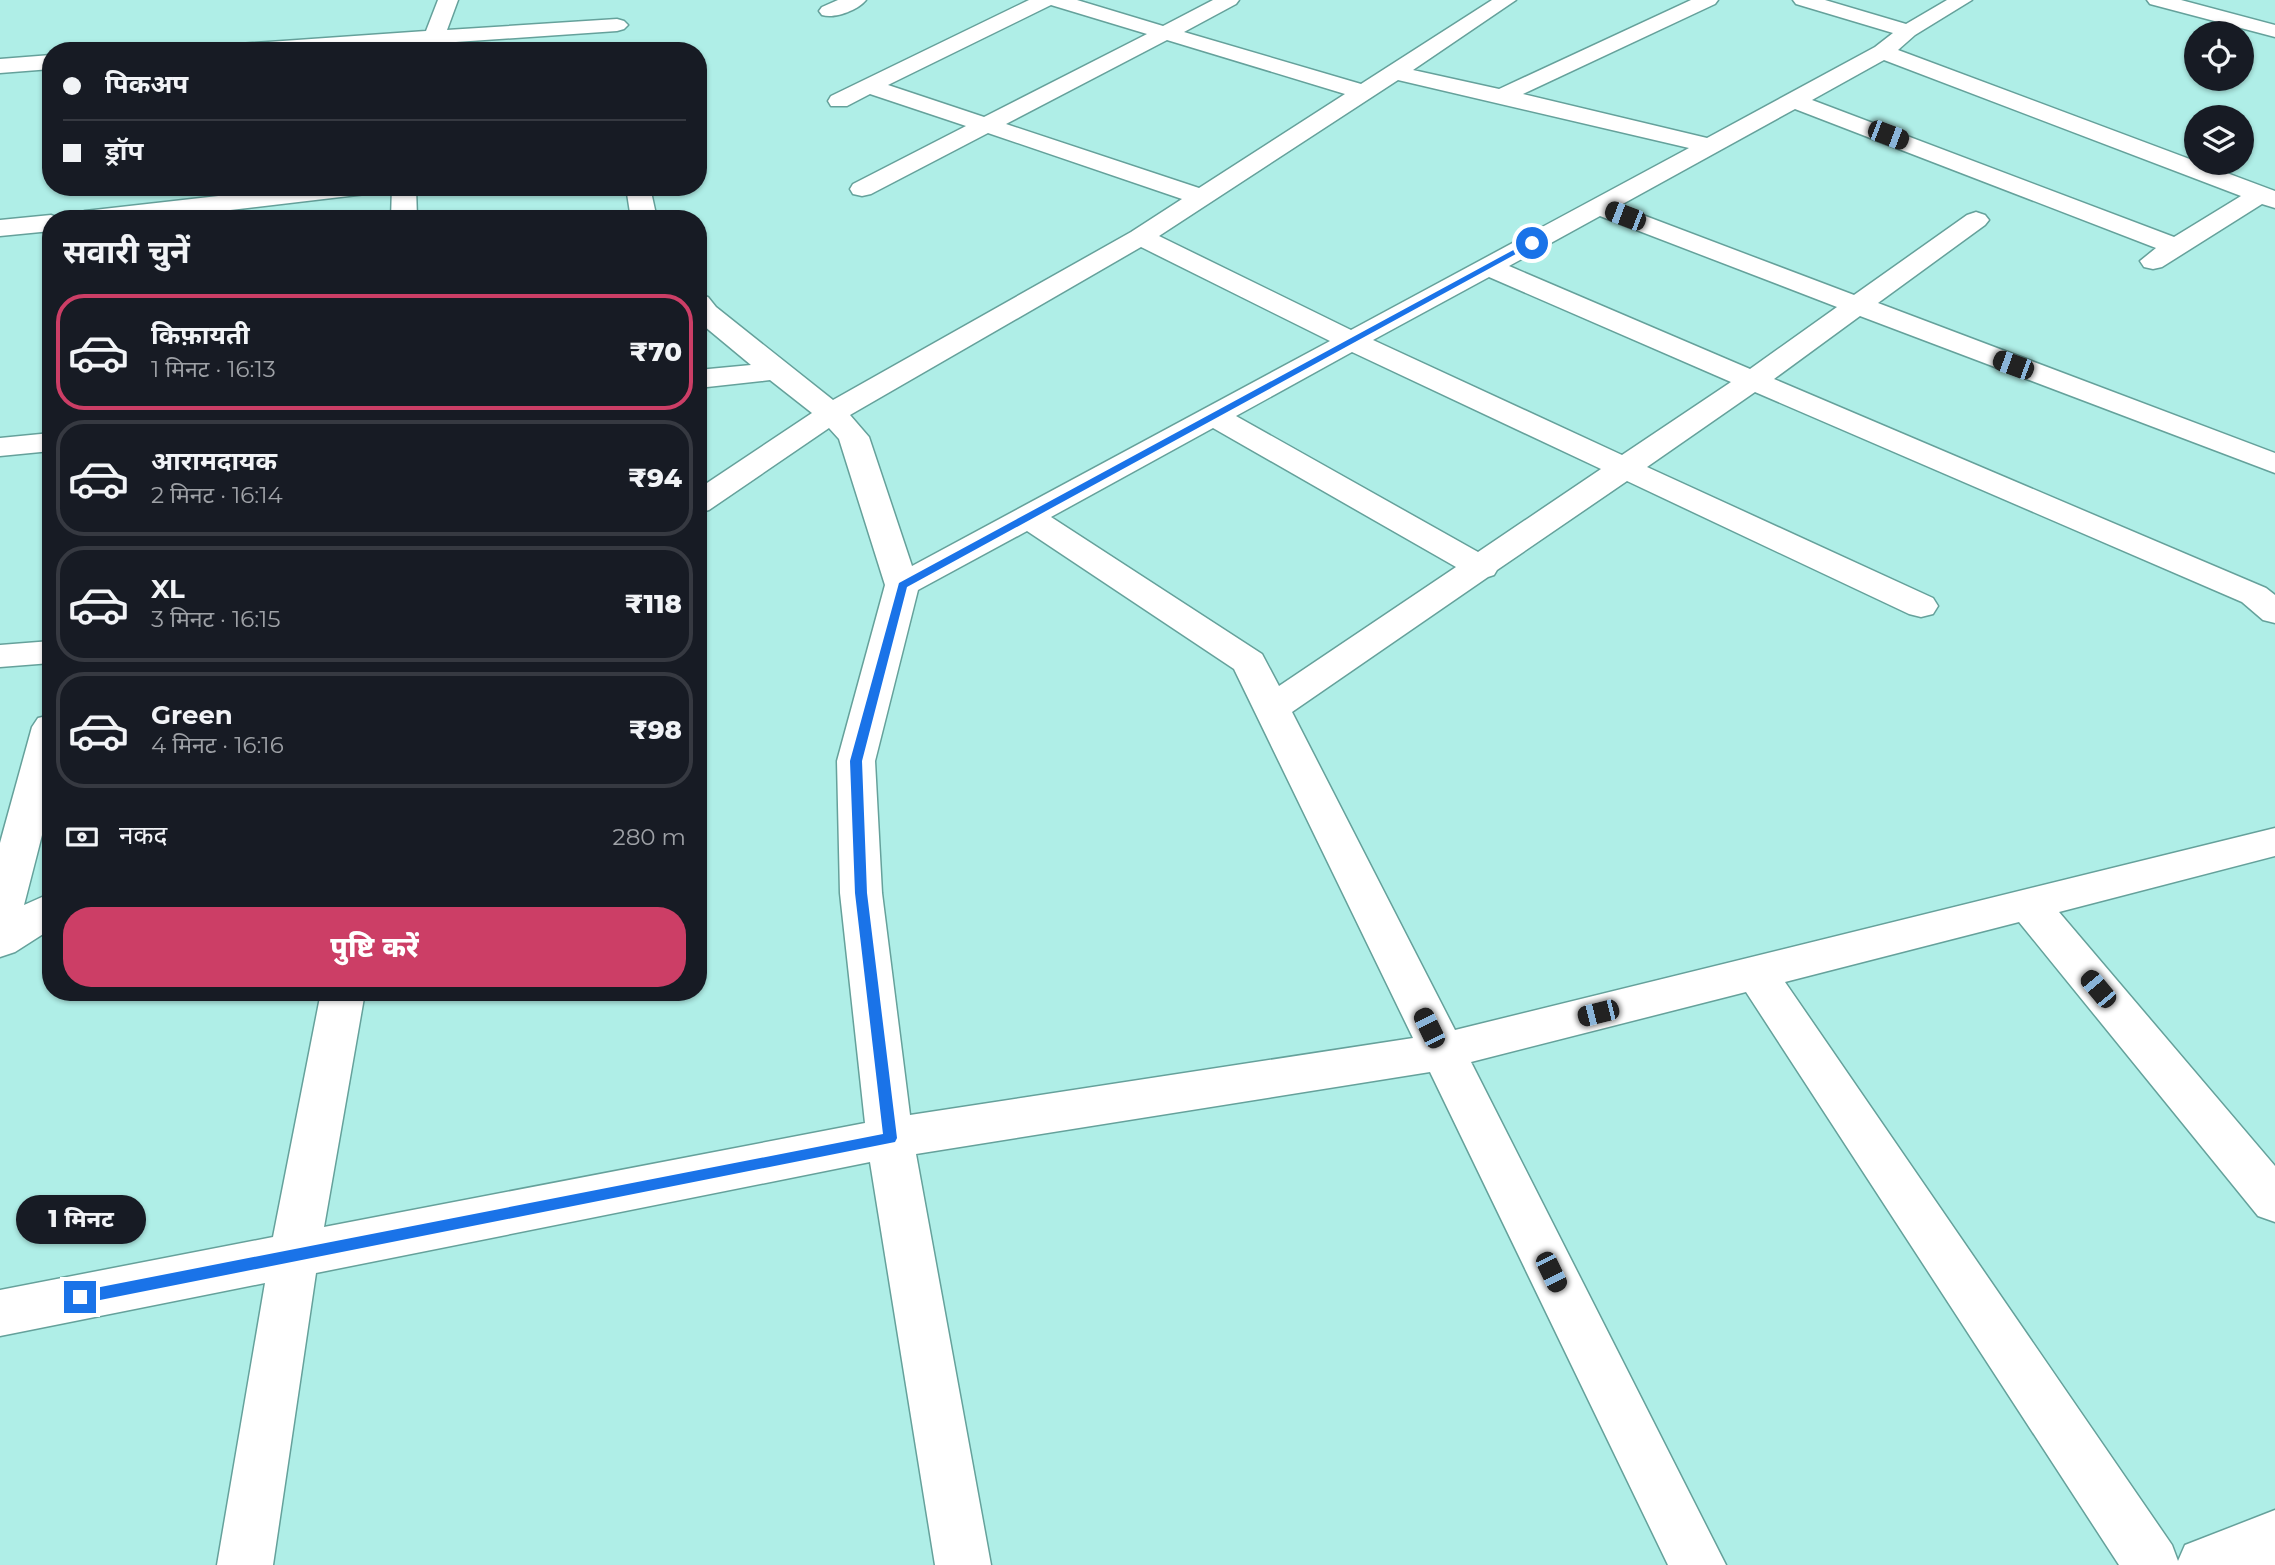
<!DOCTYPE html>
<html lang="hi">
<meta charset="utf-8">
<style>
body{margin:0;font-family:Montserrat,"Noto Sans Devanagari",sans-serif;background:#242831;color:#f1f3f6;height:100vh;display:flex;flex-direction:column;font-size:26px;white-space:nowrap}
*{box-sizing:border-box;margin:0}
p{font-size:23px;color:#9ea1a6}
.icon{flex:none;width:38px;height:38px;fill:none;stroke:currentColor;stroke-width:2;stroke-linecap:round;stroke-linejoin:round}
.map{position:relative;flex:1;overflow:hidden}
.sheet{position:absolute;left:42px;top:210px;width:665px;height:791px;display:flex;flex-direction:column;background:#171b24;border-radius:28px;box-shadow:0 2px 5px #0004}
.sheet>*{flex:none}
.hud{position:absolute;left:42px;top:42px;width:665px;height:154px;border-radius:28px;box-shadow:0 2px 5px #0004;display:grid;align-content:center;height:154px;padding:0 21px;background:#171b24}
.buttons{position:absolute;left:2184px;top:21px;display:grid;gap:14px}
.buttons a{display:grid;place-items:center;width:70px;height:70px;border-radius:50%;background:#171b24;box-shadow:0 2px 5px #0004;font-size:35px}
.end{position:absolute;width:32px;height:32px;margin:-16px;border:9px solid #1a73e8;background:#fff;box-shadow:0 0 0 4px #fff}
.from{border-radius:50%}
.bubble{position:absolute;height:49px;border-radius:24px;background:#171b24;box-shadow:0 2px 5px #0004;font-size:23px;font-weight:800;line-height:49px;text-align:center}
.car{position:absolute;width:21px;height:42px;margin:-21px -10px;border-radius:9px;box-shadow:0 0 5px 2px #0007;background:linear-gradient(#222 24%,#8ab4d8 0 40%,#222 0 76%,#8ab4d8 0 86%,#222 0)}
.hud b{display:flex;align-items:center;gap:24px;height:66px;font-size:26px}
.hud b+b{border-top:2px solid #363941}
.hud i{width:18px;height:18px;background:#f1f3f6}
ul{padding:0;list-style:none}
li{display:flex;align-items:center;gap:21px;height:116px;margin:0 14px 10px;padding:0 7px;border:4px solid #363941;border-radius:28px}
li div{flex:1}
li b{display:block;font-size:26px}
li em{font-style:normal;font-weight:800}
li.current{border-color:#cc3e66}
li>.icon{width:63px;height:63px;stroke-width:1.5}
h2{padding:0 21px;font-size:32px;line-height:84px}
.pay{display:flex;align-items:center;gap:18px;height:77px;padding:0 21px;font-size:26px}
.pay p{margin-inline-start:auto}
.cta{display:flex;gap:14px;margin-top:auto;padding:14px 21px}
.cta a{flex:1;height:80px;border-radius:28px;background:#cc3e66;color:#fff;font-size:28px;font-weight:800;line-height:80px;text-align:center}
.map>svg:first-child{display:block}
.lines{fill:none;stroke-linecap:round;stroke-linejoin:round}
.street-casing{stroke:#65a19b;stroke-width:3}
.street{fill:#fff;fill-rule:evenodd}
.route{fill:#1a73e8}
</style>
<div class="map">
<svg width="2275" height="1565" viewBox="0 0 2275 1565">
<rect width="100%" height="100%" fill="#afeee7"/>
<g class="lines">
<g class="street-casing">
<path id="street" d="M438,0H458L447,30L617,19L624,21L628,25L624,29L617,31L326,51H214L217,46L225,45L426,31Z
M838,0H866C858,10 835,19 822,15L819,11L822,7Z
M1029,0H1077L1163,26L1213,0H1239L1236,4L1184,32L1361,84L1492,0H1516L1413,70L1499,89L1691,0H1718L1715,4L1523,94L1707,138L1875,47L1893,33L1796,4L1793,0H1825L1906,24L1947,0H1972L1915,35L1898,50L2275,191V208L2262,204L2162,267L2153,269L2144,267L2140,261L2156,248L1795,109L1619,206L1854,295L1967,215L1976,212L1985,215L1989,220L1985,225L1878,303L2275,453V473L1860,316L1774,379L2266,588L2275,595V623L2263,620L2242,602L1755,392L1647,467L1933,598L1938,606L1933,614L1921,617L1909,614L1627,481L1497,570L1494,575L1488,577L1292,712L1455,1030L2275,828V856L2059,912L2275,1166V1222L2258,1216L2019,922L1785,982L2172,1545L2178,1561L2185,1545L2275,1510V1565H2119L1746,992L1471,1062L1726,1565H1668L1430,1072L916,1154L991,1565H935L870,1162L316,1273L273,1565H217L265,1283L0,1336V1290L273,1237L321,992H365L324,1227L865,1123L840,893L837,761L885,585L839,439L829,428L709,510L698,513V489L812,413L770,380L698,388V370L751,365L698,321V295L708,297L716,307L833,400L1131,232L1182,199L988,133L871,194L862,196L853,194L850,189L853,184L966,126L870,94L847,106H831L828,101L831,96ZM1051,5L1147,34L984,117L888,85ZM1167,40L1345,94L1199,188L1006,124ZM1884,60L2241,196L2174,237L1812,100ZM1398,80L1689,148L1351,330L1159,236ZM1600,216L1837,307L1750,369L1509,266ZM1141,247L1330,341L912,566L869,437L850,415ZM1489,277L1731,382L1622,455L1373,340ZM1352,352L1601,469L1478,552L1236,416ZM1213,428L1456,567L1279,686L1262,654L1051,517ZM1027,531L1234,669L1413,1038L910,1115L882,893L875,761L918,590Z
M2147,0H2181L2275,25V37L2150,4Z
M51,55V69L0,73V59Z
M298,187H378L375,192L366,194L154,219H72L76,214L85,211Z
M392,187H416L417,219H391Z
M626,187H650L657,219H631Z
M51,215L61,219H51V231L0,236V220Z
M51,433V451L0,456V438Z
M51,641V663L0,667V645Z
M51,715V800L24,905L51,893V929L15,952L0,957V843L32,727L38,718Z"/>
</g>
<use href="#street" class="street"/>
</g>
<path class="route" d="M1530,241L1536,243L907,587L862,761L867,893L897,1138L895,1142L80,1304L75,1302L73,1297L75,1292L80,1291L883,1134L855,893L850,761L899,583Z"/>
</svg>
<div class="buttons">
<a><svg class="icon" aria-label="locate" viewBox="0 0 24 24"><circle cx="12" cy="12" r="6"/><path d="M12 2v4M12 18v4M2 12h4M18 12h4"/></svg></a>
<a><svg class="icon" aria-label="layers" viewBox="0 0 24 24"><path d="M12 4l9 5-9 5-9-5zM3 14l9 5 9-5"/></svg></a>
</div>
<i class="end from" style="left:1532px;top:243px"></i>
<i class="end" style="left:80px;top:1297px"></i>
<div class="bubble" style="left:16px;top:1195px;width:130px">1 मिनट</div>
<i class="car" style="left:1888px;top:135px;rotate:111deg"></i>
<i class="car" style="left:1625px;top:216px;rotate:291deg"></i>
<i class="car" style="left:2013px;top:365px;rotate:290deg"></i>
<i class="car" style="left:2098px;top:989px;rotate:320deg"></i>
<i class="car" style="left:1598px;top:1013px;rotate:256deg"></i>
<i class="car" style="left:1429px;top:1028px;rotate:334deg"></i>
<i class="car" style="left:1551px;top:1272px;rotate:154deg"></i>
<div class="hud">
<b><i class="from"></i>पिकअप</b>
<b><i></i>ड्रॉप</b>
</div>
<section class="sheet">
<h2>सवारी चुनें</h2>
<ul>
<li class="current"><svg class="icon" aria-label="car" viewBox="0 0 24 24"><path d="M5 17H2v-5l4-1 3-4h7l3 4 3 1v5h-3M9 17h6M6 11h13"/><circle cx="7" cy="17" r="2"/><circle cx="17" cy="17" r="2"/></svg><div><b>किफ़ायती</b><p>1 मिनट · 16:13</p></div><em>₹70</em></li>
<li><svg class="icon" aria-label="car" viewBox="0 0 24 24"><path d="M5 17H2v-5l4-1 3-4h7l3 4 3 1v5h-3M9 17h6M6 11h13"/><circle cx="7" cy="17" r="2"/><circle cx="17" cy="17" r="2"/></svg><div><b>आरामदायक</b><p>2 मिनट · 16:14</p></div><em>₹94</em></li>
<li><svg class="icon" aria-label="car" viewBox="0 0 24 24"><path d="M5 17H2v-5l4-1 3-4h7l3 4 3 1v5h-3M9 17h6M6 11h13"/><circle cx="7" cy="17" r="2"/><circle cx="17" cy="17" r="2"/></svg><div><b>XL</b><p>3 मिनट · 16:15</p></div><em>₹118</em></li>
<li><svg class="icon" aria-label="car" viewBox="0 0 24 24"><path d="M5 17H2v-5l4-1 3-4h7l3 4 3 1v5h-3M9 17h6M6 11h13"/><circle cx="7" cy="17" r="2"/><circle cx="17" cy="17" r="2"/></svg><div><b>Green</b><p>4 मिनट · 16:16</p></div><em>₹98</em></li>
</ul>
<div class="pay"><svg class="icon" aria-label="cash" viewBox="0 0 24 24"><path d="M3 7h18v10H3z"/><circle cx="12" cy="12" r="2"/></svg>नकद<p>280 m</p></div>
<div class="cta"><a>पुष्टि करें</a></div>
</section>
</div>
